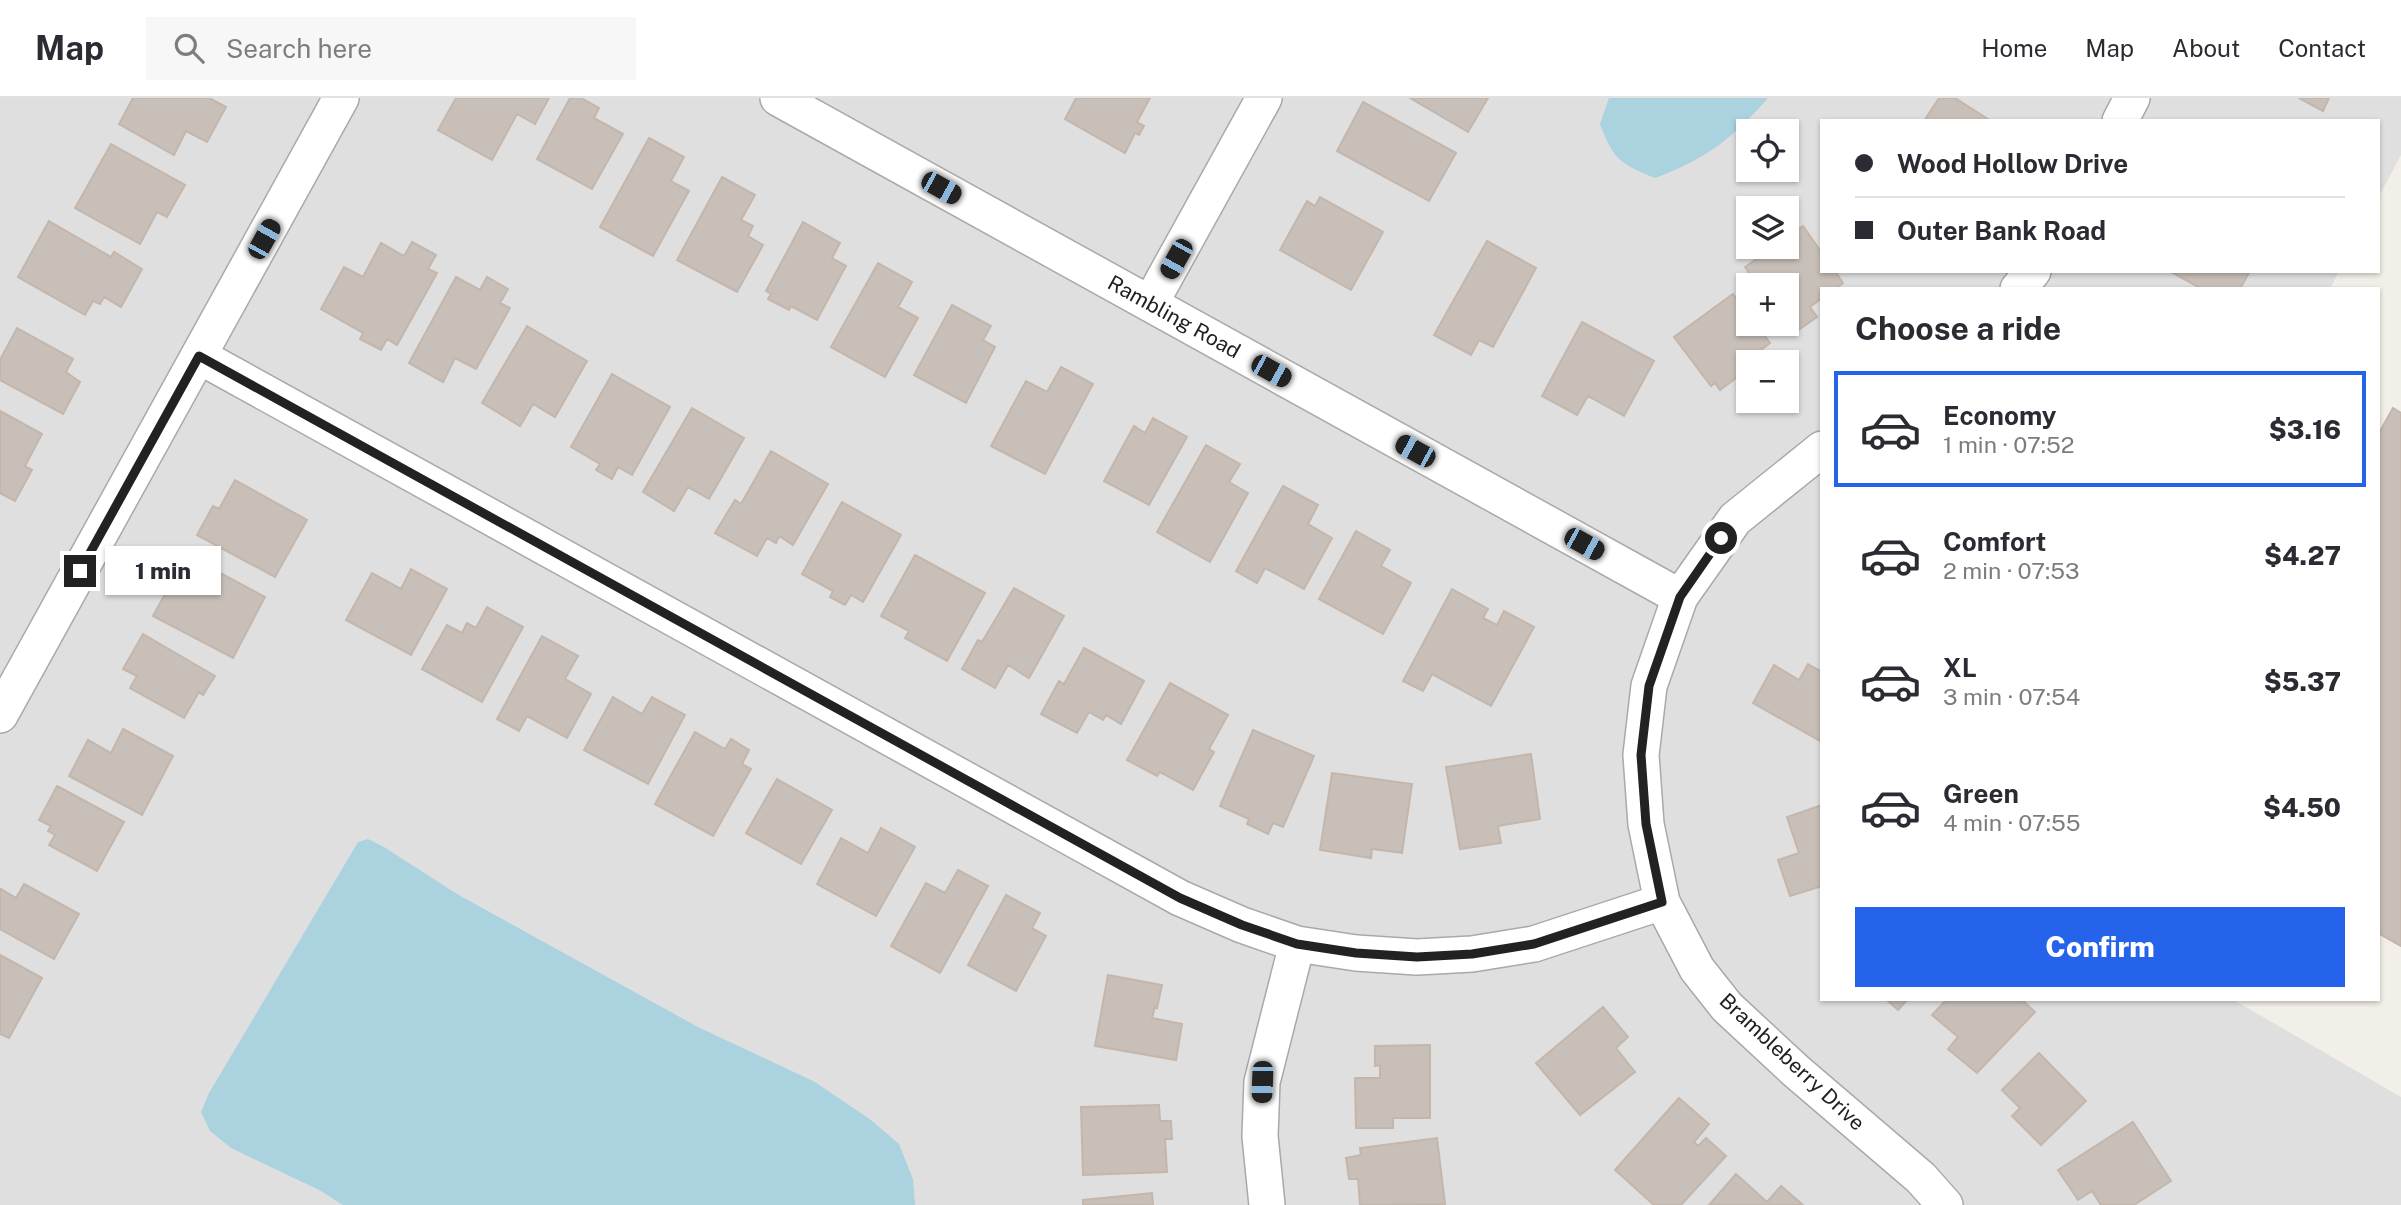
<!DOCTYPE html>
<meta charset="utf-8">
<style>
body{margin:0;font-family:"Public Sans",sans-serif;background:#f7f7f7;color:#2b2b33;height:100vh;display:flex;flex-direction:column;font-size:26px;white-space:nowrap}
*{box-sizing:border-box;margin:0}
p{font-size:23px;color:#7c7c81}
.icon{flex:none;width:38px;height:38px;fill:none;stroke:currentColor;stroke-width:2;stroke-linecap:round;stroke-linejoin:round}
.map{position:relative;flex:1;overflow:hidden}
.sheet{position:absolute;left:1820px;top:189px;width:560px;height:714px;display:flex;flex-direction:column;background:#fff;border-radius:0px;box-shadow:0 2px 5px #0004}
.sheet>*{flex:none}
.hud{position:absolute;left:1820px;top:21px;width:560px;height:154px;border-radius:0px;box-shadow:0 2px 5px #0004;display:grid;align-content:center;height:154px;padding:0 35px;background:#fff}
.tools{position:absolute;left:1736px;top:21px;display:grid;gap:14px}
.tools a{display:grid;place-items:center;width:63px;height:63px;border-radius:0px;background:#fff;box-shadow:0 2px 5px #0004;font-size:35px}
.end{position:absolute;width:32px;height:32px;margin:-16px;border:9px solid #222;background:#fff;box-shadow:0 0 0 4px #fff}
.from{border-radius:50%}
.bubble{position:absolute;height:49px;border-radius:0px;background:#fff;box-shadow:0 2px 5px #0004;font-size:23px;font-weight:800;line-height:49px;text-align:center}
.car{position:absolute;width:21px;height:42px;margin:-21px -10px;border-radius:9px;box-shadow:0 0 5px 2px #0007;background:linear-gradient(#222 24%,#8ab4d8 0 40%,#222 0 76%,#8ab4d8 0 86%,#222 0)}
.hud b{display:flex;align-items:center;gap:24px;height:66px;font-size:26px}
.hud b+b{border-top:2px solid #e1e1e2}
.hud i{width:18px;height:18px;background:#2b2b33}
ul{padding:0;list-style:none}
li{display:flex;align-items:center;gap:21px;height:116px;margin:0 14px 10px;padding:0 21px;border:4px solid transparent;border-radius:0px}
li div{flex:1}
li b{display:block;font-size:26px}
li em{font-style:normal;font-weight:800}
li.current{border-color:#2563eb}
li>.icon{width:63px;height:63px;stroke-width:1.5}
h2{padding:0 35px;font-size:32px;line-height:84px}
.action{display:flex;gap:14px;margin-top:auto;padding:14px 35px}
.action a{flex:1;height:80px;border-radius:0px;background:#2563eb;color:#fff;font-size:28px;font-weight:800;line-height:80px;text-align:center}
header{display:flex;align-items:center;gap:42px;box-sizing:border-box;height:98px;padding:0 35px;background:#fff;border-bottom:2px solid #e1e1e2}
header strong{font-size:33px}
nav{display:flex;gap:38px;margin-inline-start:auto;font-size:24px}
.search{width:490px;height:63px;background:#f7f7f7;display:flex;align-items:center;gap:18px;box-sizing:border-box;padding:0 24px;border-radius:0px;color:#7c7c81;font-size:26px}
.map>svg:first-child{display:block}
.residential{fill:#e0dfdf;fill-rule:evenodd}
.water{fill:#aad3df}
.building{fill:#c7bfb8;stroke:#c4b6ab;stroke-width:2}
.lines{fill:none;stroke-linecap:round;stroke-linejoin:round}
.street-casing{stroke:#a9a9a9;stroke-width:38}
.street{stroke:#fff;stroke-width:35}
.route{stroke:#222;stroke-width:9}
.labels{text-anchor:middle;stroke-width:7;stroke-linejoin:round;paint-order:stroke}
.street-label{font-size:21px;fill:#222;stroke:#fff}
</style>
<header>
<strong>Map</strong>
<div class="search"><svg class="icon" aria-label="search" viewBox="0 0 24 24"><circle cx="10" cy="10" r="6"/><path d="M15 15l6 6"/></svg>Search here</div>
<nav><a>Home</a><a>Map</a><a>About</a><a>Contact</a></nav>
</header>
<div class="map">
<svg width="2401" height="1107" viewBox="0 0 2401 1107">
<rect width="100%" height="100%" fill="#f2efe9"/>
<path class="residential" d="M0,0H2401V57L2378,100V23H1822V173H2339L2330,191H1822V901H2232L2401,999V1107H0ZM1748,33H1787V72H1748ZM1748,110H1787V149H1748ZM1748,187H1787V226H1748ZM1748,264H1787V303H1748Z"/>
<path class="water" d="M1609,0H1768C1732,41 1706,61 1655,80C1620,66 1613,61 1600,26Z
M368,741L384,749L457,796L698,929L815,984L871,1022L899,1046L913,1081L915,1107H343L321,1093L231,1050L210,1033L201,1014L209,995L358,744Z"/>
<path class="building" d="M133,0H209L226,9L207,44L186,33L174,57L119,26Z
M456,0H549L535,26L517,16L492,62L438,32Z
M570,0H581L599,10L594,20L623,36L592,91L537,61Z
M1076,0H1150L1137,24L1144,28L1139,37L1135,35L1125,55L1065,21Z
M1410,0H1488L1468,34Z
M1939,0H1955L1991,23H1924Z
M2299,0H2329L2323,13Z
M1363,4L1456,55L1429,103L1337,53Z
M649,40L684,59L671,83L689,93L653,158L600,129Z
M111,46L185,87L167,119L157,114L140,146L75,110Z
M722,79L755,97L741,122L753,128L748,138L763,147L737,194L677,162Z
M1320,99L1383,134L1351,192L1280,152L1307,103L1315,108Z
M49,123L111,159L114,154L142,171L121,209L104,199L100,206L93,203L85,217L18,179Z
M803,124L840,145L832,160L846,168L817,222L791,208L789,212L768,201L771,196L766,193Z
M1803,128L1822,155V173H1835L1843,185L1835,191H1822V200L1810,209L1817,219L1791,237L1784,226H1787V187H1757L1745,169L1774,149H1787V140Z
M1487,143L1536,170L1493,249L1479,242L1471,257L1434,237Z
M412,144L436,157L428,171L437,175L397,247L387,241L381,252L360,241L363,235L321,211L344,169L363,179L381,145L404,158Z
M878,165L912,184L898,209L918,220L885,279L831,249Z
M2250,173L2240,191H2202L2171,174Z
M456,179L480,192L487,179L508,191L500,205L510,210L476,271L455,260L443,284L409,265Z
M1733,196L1748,216V226H1756L1770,245L1745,264L1748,271L1720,292L1715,285L1711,288L1674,239Z
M952,207L991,228L983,242L995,249L966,305L914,277Z
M1582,224L1654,263L1624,318L1588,298L1577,317L1542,298Z
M527,228L587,263L555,319L533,306L520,328L482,305Z
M17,230L73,261L66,274L80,284L63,316L0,282V262Z
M1061,269L1093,286L1045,376L991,348L1026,283L1047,294Z
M612,276L670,309L632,377L618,369L612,381L596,372L600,366L571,349Z
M692,310L744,340L709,401L688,389L674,413L643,394Z
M2393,310L2401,315V848L2378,835V337Z
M0,313L42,336L25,368L32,372L15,403L0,395Z
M1153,320L1187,339L1149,407L1104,383L1134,328L1145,335Z
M1206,347L1240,366L1229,384L1248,395L1210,464L1157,434Z
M771,353L828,386L793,447L779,438L776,445L767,440L757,458L715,435L735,402L741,406Z
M235,382L307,422L275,479L197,437L213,408L219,411Z
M1283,388L1318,407L1308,426L1332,440L1304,491L1265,470L1257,485L1236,473Z
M842,404L901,437L863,504L851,497L845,507L830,499L833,493L802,476Z
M1356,433L1390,452L1381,468L1411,485L1383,536L1319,501Z
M915,457L985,495L947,563L905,540L909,533L881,518Z
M209,469L265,499L233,560L153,518L172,483L195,495Z
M411,471L447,491L411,557L346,522L372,475L401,491Z
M1014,490L1064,518L1029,580L1008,567L995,590L962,571L978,542L982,544Z
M1452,491L1488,511L1483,520L1497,527L1504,513L1534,529L1491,608L1432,576L1423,593L1403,583Z
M487,509L523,529L482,604L422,571L447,527L462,535L467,525L476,530Z
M143,536L215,578L203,597L199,594L184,620L130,590L137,578L123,571Z
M542,538L578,558L565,581L591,596L567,640L527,618L519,633L497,621Z
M1084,550L1144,583L1121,626L1106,617L1103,622L1089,614L1077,635L1041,616L1059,583L1064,586Z
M1808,566L1822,574V644L1753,605L1774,567L1799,582Z
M1170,585L1228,617L1209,651L1214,654L1193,692L1160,674L1157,678L1127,662Z
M613,599L642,616L652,599L685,617L648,686L584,652Z
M123,631L173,658L142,717L69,678L88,642L111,655Z
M1253,632L1314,658L1283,729L1273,725L1268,736L1247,726L1249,721L1220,708Z
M695,634L725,651L731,641L749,652L742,666L751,671L713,738L655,706Z
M1531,656L1540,721L1498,728L1501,745L1460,751L1446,669Z
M1332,675L1412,686L1402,755L1372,751L1371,760L1320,752Z
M777,681L832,712L801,766L746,735Z
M57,688L124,724L97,773L49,747L55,737L48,733L51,728L39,722Z
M1822,707V788L1790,798L1778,762L1799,755L1787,719Z
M881,730L915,749L876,818L817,786L841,740L868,755Z
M958,772L988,788L940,875L891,848L926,785L945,795Z
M24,786L79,816L54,861L0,831V793L1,791L16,800Z
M1006,797L1040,815L1032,830L1046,838L1016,893L968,867Z
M0,857L42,880L9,940L0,936Z
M1108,877L1162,887L1157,910L1155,909L1152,920L1182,926L1176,962L1095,948Z
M1886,901H1908L1898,912Z
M1947,901H2021L2035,914L1977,975L1948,951L1958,939L1932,917Z
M1603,909L1628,939L1616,950L1635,974L1580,1017L1536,965Z
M1430,947V1020H1393V1030H1356L1355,980H1380V967L1375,968V948Z
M2039,955L2086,1003L2041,1047L2012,1018L2020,1010L2002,992Z
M1679,1000L1709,1026L1694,1044L1698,1048L1706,1040L1726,1058L1681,1107H1654L1615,1072Z
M1159,1007L1160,1023H1171L1172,1041H1165L1167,1074L1083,1077L1081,1009Z
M2133,1024L2171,1083L2134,1107H2101L2092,1093L2078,1102L2058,1072Z
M1437,1040L1445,1106L1360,1107L1358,1081H1349L1346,1060L1361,1057L1360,1050Z
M1736,1076L1767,1104L1781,1088L1803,1107H1709Z
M1152,1095L1153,1107H1083V1102Z"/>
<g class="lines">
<g class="street-casing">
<path id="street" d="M778,0L1680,499
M2120,23L2132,0
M2018,191L2033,173
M1150,206L1264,0
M199,258L1180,800L1242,827L1297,846L1356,855L1417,859L1472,856L1534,846L1662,804
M1822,351L1735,421L1680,499L1649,588L1641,657L1646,726L1662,804L1697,871L1727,909L1796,973L1921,1080L1945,1107
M0,617L341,0
M1267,1107L1260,1038L1262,984L1297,846"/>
</g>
<use href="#street" class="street"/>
</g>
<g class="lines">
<path class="route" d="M80,473L199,258L1180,800L1242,827L1297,846L1356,855L1417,859L1472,856L1534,846L1662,804L1646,726L1641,657L1649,588L1680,499L1721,440"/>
</g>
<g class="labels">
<g class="street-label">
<text transform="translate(1174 219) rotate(29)" y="7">Rambling Road</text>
<text transform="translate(1792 964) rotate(43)" y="7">Brambleberry Drive</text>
</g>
</g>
</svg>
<div class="tools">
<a><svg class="icon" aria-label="locate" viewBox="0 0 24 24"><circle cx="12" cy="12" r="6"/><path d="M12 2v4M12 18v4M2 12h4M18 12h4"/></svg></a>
<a><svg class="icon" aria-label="layers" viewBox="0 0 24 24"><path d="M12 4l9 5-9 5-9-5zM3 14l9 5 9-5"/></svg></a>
<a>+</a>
<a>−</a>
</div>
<i class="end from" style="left:1721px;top:440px"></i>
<i class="end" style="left:80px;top:473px"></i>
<div class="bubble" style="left:105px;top:448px;width:116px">1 min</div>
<i class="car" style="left:941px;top:90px;rotate:119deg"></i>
<i class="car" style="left:264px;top:141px;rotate:29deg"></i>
<i class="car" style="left:1176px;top:161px;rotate:209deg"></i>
<i class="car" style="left:1271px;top:273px;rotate:119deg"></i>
<i class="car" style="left:1415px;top:353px;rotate:299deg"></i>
<i class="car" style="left:1584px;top:446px;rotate:119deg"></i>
<i class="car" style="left:1262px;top:984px;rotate:182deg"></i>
<div class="hud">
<b><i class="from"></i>Wood Hollow Drive</b>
<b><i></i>Outer Bank Road</b>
</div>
<section class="sheet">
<h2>Choose a ride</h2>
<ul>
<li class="current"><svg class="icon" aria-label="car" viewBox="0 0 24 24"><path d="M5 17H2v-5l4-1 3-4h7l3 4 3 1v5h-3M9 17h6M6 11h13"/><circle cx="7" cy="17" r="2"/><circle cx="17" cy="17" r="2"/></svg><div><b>Economy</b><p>1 min · 07:52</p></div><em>$3.16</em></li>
<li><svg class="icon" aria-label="car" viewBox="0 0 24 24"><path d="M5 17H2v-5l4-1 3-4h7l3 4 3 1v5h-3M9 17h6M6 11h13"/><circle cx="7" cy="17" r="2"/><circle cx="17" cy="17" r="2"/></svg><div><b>Comfort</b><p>2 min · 07:53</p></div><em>$4.27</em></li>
<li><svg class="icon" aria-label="car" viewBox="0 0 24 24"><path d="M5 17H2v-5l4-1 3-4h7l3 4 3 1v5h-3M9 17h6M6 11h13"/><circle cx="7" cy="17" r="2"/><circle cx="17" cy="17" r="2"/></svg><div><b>XL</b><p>3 min · 07:54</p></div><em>$5.37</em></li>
<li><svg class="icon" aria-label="car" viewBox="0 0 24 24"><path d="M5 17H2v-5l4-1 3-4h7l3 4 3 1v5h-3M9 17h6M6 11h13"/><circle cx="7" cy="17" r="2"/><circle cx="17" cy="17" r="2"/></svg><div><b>Green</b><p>4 min · 07:55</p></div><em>$4.50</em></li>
</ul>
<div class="action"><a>Confirm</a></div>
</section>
</div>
